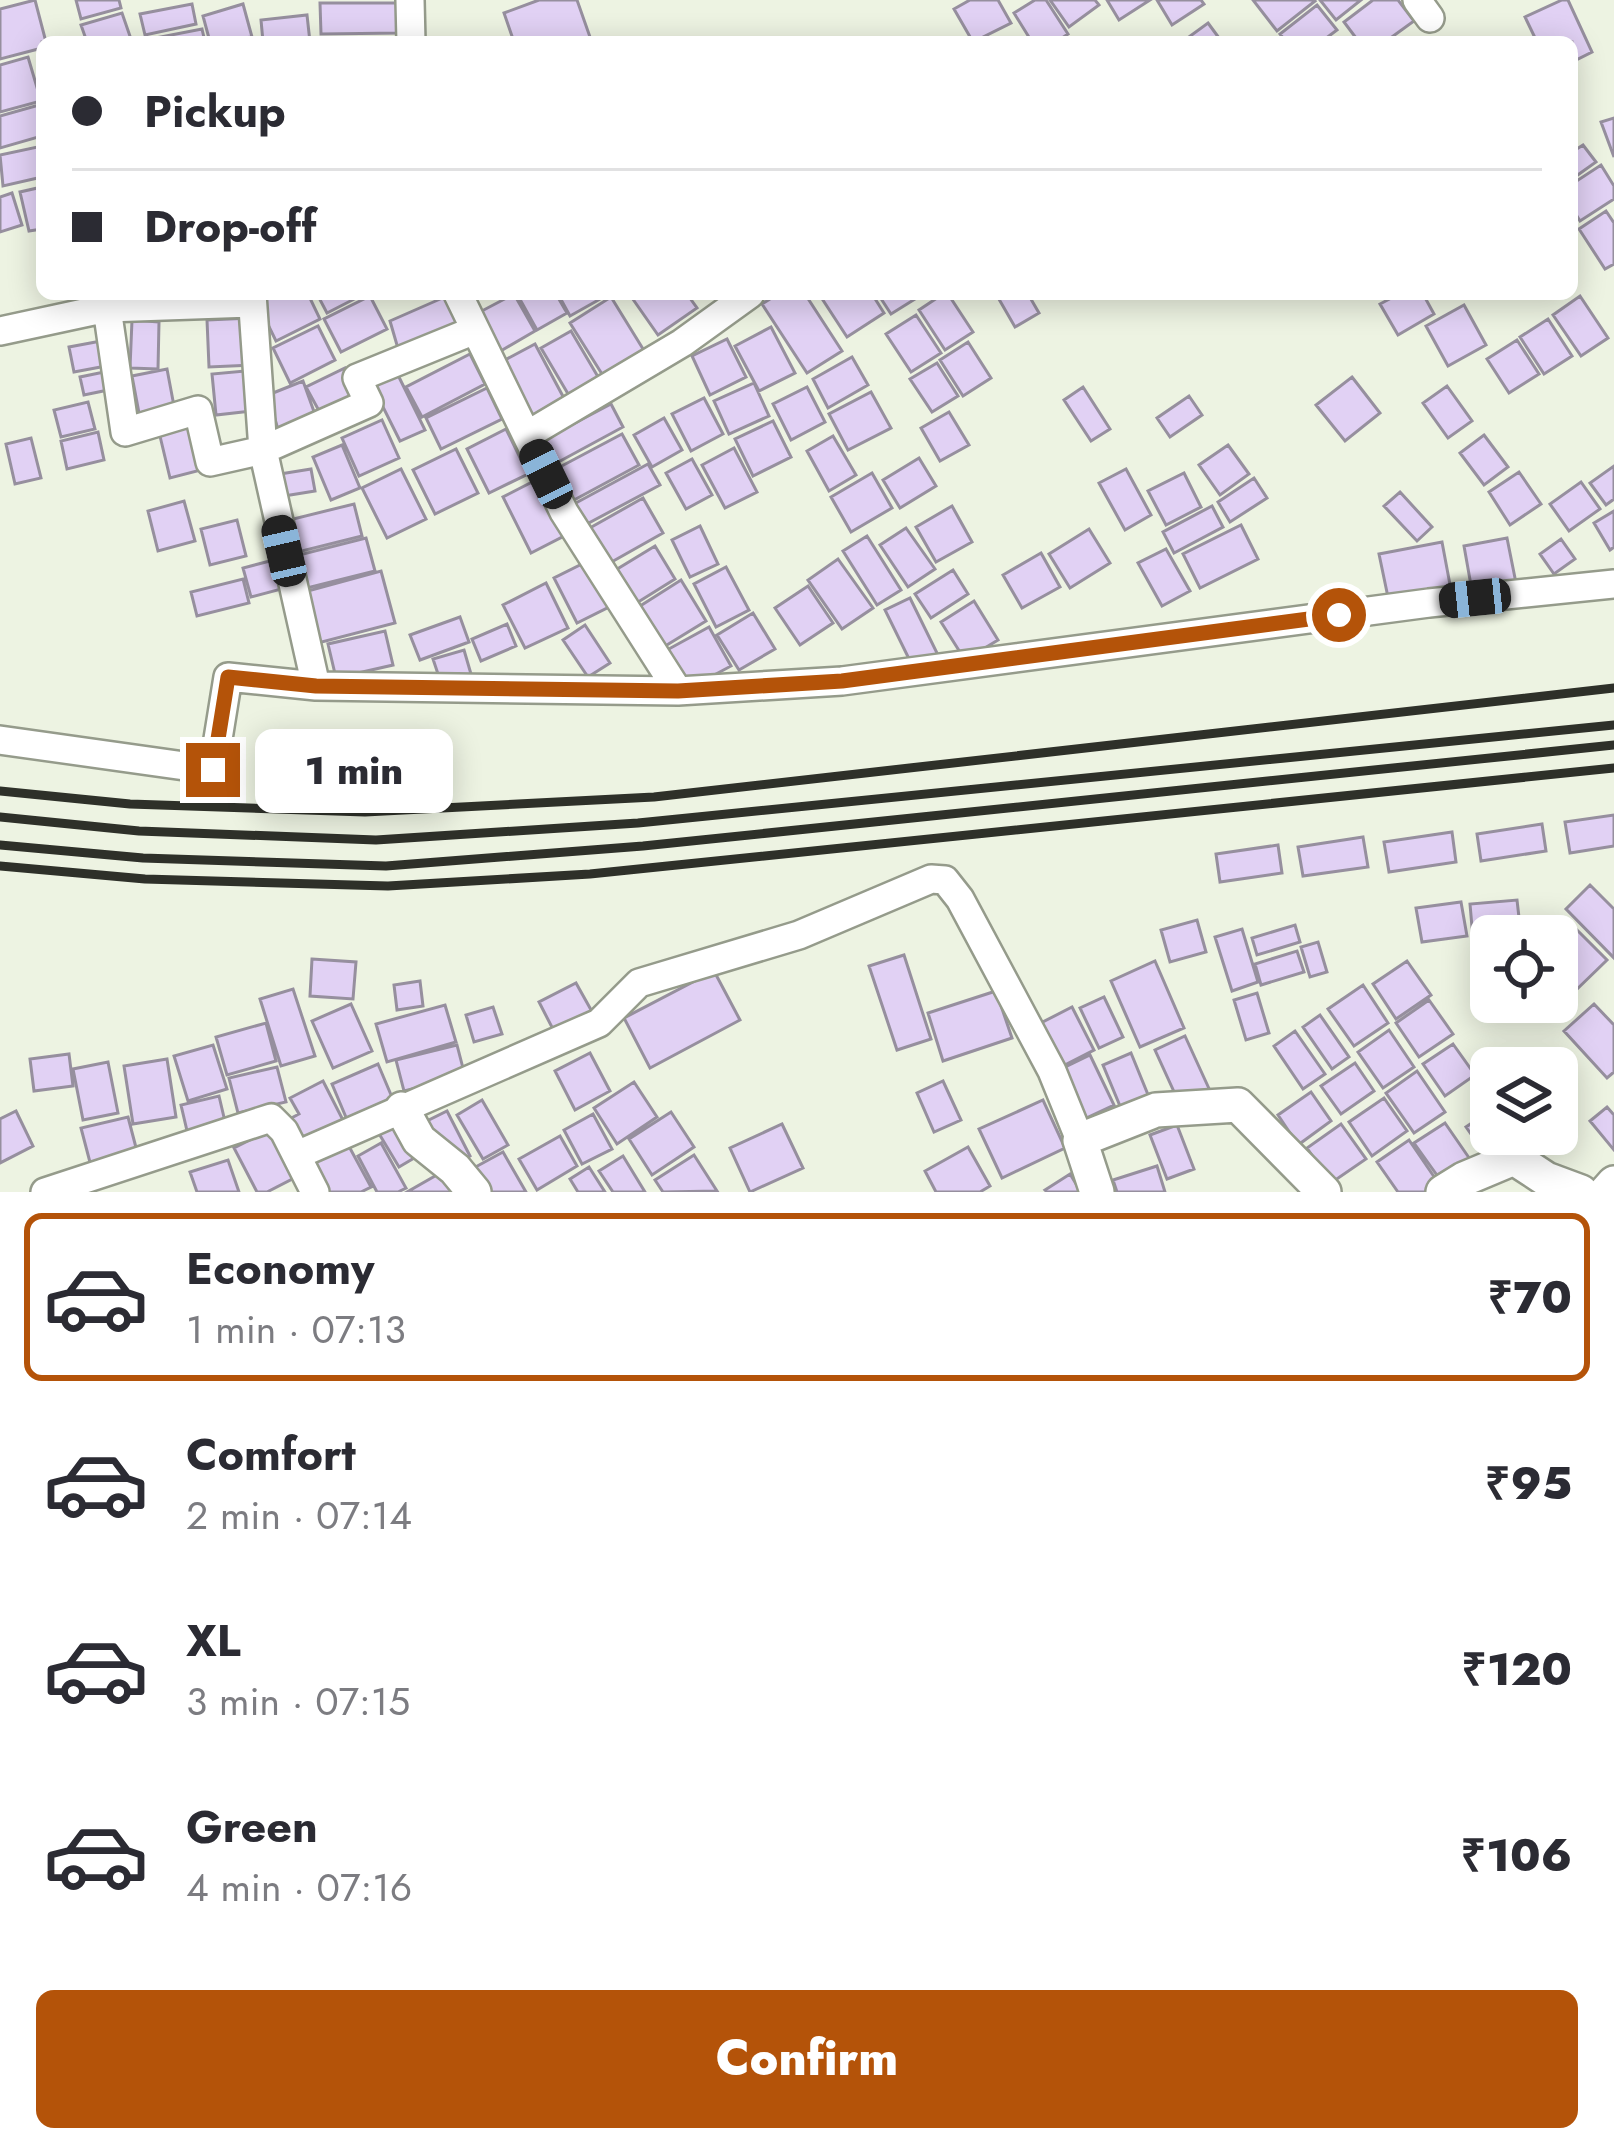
<!DOCTYPE html>
<meta charset="utf-8">
<style>
body{margin:0;font-family:Jost,sans-serif;background:#f7f7f7;color:#2b2b33;height:100vh;display:flex;flex-direction:column;font-size:45px;white-space:nowrap}
*{box-sizing:border-box;margin:0}
p{font-size:39px;color:#7c7c81}
.icon{flex:none;width:66px;height:66px;fill:none;stroke:currentColor;stroke-width:2;stroke-linecap:round;stroke-linejoin:round}
.map{position:relative;height:1192px;overflow:hidden}
.panel{display:flex;flex-direction:column;background:#fff;flex:1}
.panel>*{flex:none}
.top-card{position:absolute;left:36px;top:36px;width:1542px;height:264px;border-radius:18px;box-shadow:0 6px 30px #0003;display:grid;align-content:center;height:264px;padding:0 36px;background:#fff}
.tools{position:absolute;left:1470px;top:915px;display:grid;gap:24px}
.tools a{display:grid;place-items:center;width:108px;height:108px;border-radius:18px;background:#fff;box-shadow:0 6px 30px #0003;font-size:60px}
.end{position:absolute;width:54px;height:54px;margin:-27px;border:15px solid #b45309;background:#fff;box-shadow:0 0 0 6px #fff}
.from{border-radius:50%}
.bubble{position:absolute;height:84px;border-radius:18px;background:#fff;box-shadow:0 6px 30px #0003;font-size:39px;font-weight:800;line-height:84px;text-align:center}
.car{position:absolute;width:36px;height:72px;margin:-36px -18px;border-radius:15px;box-shadow:0 0 9px 3px #0007;background:linear-gradient(#222 24%,#8ab4d8 0 40%,#222 0 76%,#8ab4d8 0 86%,#222 0)}
.top-card b{display:flex;align-items:center;gap:42px;height:114px;font-size:45px}
.top-card b+b{border-top:3px solid #e1e1e2}
.top-card i{width:30px;height:30px;background:#2b2b33}
ul{padding:21px 0 0;list-style:none}
li{display:flex;align-items:center;gap:36px;height:168px;margin:0 24px 18px;padding:0 12px;border:6px solid transparent;border-radius:18px}
li div{flex:1}
li b{display:block;font-size:45px}
li em{font-style:normal;font-weight:800}
li.active{border-color:#b45309}
li>.icon{width:108px;height:108px;stroke-width:1.5}
.button{display:flex;gap:24px;margin-top:auto;padding:24px 36px}
.button a{flex:1;height:138px;border-radius:18px;background:#b45309;color:#fff;font-size:48px;font-weight:800;line-height:138px;text-align:center}
.map>svg:first-child{display:block}
.building{fill:#e1d1f4;stroke:#968f9e;stroke-width:3}
.lines{fill:none;stroke-linecap:round;stroke-linejoin:round}
.minor-casing{stroke:#959b8b;stroke-width:32}
.tertiary-casing{stroke:#959b8b;stroke-width:38}
.minor{stroke:#fff;stroke-width:27}
.tertiary{stroke:#fff;stroke-width:33}
.rail{stroke:#2e3029;stroke-width:9}
.route{stroke:#b45309;stroke-width:15}
</style>
<div class="map">
<svg width="1614" height="1192" viewBox="0 0 1614 1192">
<rect width="100%" height="100%" fill="#edf3e2"/>
<path class="building" d="M35,0L46,42H42V48L0,59V9Z
M76,0H119L121,8L81,19Z
M539,0H577L590,37L576,42H514L504,13Z
M970,0H998L1011,23L973,42L954,9Z
M1035,0H1046L1068,34L1056,42H1032L1014,13Z
M1050,0H1095L1099,5L1069,27Z
M1107,0H1150L1119,20Z
M1157,0H1201L1204,4L1172,25Z
M1253,0H1314L1315,1L1277,31Z
M1320,0H1361L1336,20Z
M1373,0H1398L1414,21L1385,42H1359L1344,22Z
M1562,0H1568L1592,52L1572,62V42H1537L1525,17Z
M320,3H399L400,33L321,34Z
M192,4L196,24L145,35L140,14Z
M243,4L252,37L210,42L203,16Z
M1317,5L1337,30L1321,42H1286L1280,34Z
M122,13L132,42H87L81,25Z
M307,15L310,42H263L261,20Z
M1208,23L1222,42H1182Z
M202,29L205,42H140V41Z
M28,57L41,101L0,112V65Z
M39,105L42,136L0,148V116Z
M1614,118V157L1601,122Z
M1583,145L1596,162L1572,179V152Z
M42,146V177L3,186L0,155Z
M1601,165L1614,186V199L1580,221L1572,208V184Z
M42,187V229L29,231L20,192Z
M12,193L22,225L0,232V197Z
M1606,211L1614,223V264L1605,269L1579,229Z
M253,294H308L320,319L276,341Z
M317,294H364L327,313Z
M514,294L535,331L499,352L478,313Z
M517,294H556L567,313L537,330Z
M558,294H609L570,316Z
M687,294L697,308L658,335L630,295Z
M778,294H805L842,351L807,373L762,304Z
M819,294H872L884,313L847,337Z
M878,294H923L891,314Z
M943,294H948L973,332L945,350L919,310Z
M996,294H1028L1039,313L1015,327Z
M1399,294H1423L1434,314L1398,335L1380,304Z
M370,296L387,329L341,352L324,319Z
M447,296L467,324L399,352L390,321Z
M1580,296L1608,338L1581,356L1553,315Z
M611,297L648,357L607,382L570,323Z
M1464,305L1486,345L1448,366L1426,326Z
M916,315L941,353L911,372L886,334Z
M251,318L253,365L209,367L207,320Z
M1548,319L1572,356L1544,374L1520,337Z
M132,320L159,322L158,369L130,368Z
M318,326L335,360L290,383L273,348Z
M771,327L795,373L759,391L735,346Z
M571,331L604,387L574,404L541,348Z
M727,339L746,377L710,395L692,356Z
M1517,340L1539,374L1509,393L1487,359Z
M101,341L106,366L74,372L69,347Z
M968,342L991,378L963,396L940,360Z
M535,344L566,402L534,419L503,361Z
M470,354L485,384L422,417L406,387Z
M852,357L868,385L828,408L813,379Z
M937,363L958,396L932,412L910,379Z
M345,368L363,400L324,420L306,387Z
M167,369L174,406L139,413L132,376Z
M257,370L261,410L216,415L212,374Z
M396,371L425,430L400,441L371,383Z
M104,372L108,390L84,395L80,377Z
M1352,377L1380,413L1345,441L1316,405Z
M303,381L317,420L279,433L268,395Z
M754,383L769,416L729,434L714,401Z
M1447,386L1472,421L1448,438L1423,403Z
M807,387L825,422L791,440L773,404Z
M1083,387L1110,429L1091,441L1064,400Z
M487,388L502,419L441,449L426,418Z
M871,392L891,428L848,450L829,414Z
M1189,396L1202,415L1170,437L1157,418Z
M704,398L723,434L691,451L672,414Z
M88,402L95,429L61,437L54,410Z
M611,404L623,427L551,466L539,442Z
M949,412L969,445L940,461L921,428Z
M664,418L682,450L652,467L634,435Z
M382,420L399,458L359,476L342,438Z
M773,421L791,457L753,476L735,439Z
M190,425L201,470L170,478L159,432Z
M506,429L528,474L489,493L467,449Z
M98,432L104,460L67,469L61,441Z
M622,434L639,465L574,500L556,469Z
M1484,435L1508,467L1484,485L1460,453Z
M833,436L856,475L829,491L807,451Z
M31,438L41,478L15,484L6,444Z
M342,445L360,488L331,500L313,457Z
M1228,445L1249,474L1220,495L1199,465Z
M734,448L757,492L725,508L702,465Z
M456,449L478,493L435,514L413,470Z
M919,458L936,486L900,508L883,480Z
M692,459L712,495L686,509L666,473Z
M648,464L660,485L585,525L574,504Z
M1614,466V499L1606,505L1590,483Z
M311,469L315,491L284,496L280,474Z
M401,469L426,519L387,538L362,488Z
M1126,469L1151,515L1125,530L1099,483Z
M1519,472L1541,504L1510,525L1489,492Z
M872,473L892,508L851,532L831,497Z
M1184,473L1201,507L1166,525L1148,491Z
M1254,478L1267,498L1230,522L1218,502Z
M536,480L564,536L531,553L503,497Z
M1581,482L1600,509L1569,531L1550,504Z
M1400,492L1432,527L1417,541L1384,506Z
M643,498L663,533L608,564L588,529Z
M184,501L195,541L158,551L148,511Z
M354,504L362,536L294,553L285,521Z
M952,506L972,542L936,562L916,527Z
M1212,506L1223,527L1174,553L1163,532Z
M1614,511V547L1610,550L1594,523Z
M237,520L246,556L210,565L201,529Z
M1241,525L1258,559L1200,588L1183,554Z
M700,526L718,564L690,577L672,540Z
M906,528L935,569L908,587L880,545Z
M1089,529L1110,563L1070,588L1049,554Z
M867,536L901,590L877,605L843,551Z
M366,538L375,571L303,589L295,556Z
M1507,538L1516,583L1472,591L1464,546Z
M1561,539L1575,559L1554,574L1540,554Z
M1442,542L1451,590L1389,602L1379,554Z
M655,546L675,579L635,604L614,571Z
M1166,549L1190,591L1162,606L1138,563Z
M1041,553L1060,587L1022,608L1003,575Z
M281,558L289,587L251,597L243,568Z
M838,559L873,608L842,629L808,580Z
M586,562L609,607L577,623L554,578Z
M726,567L749,610L716,627L694,584Z
M953,570L968,594L931,618L915,594Z
M381,571L395,623L318,643L304,592Z
M243,579L249,603L197,616L191,592Z
M681,580L706,621L662,648L637,608Z
M546,583L568,628L525,648L503,605Z
M808,586L833,623L800,645L775,608Z
M910,598L938,655L913,667L885,610Z
M974,601L998,640L965,660L941,622Z
M753,613L775,649L739,670L717,635Z
M460,617L469,642L420,660L410,635Z
M507,624L516,646L481,661L472,639Z
M585,625L610,663L588,677L563,640Z
M709,627L731,666L688,689L667,650Z
M385,631L393,665L336,678L328,644Z
M464,650L471,674L441,683L433,659Z
M1614,815V846L1570,853L1565,822Z
M1542,824L1546,851L1481,861L1477,834Z
M1452,832L1456,862L1389,872L1384,842Z
M1363,837L1368,867L1303,876L1298,847Z
M1278,845L1282,873L1220,882L1216,854Z
M1590,885L1614,909V958L1566,909Z
M1517,900L1521,935L1473,939L1470,904Z
M1461,902L1467,936L1422,942L1416,908Z
M1197,920L1206,952L1170,962L1161,930Z
M1295,925L1300,942L1257,955L1252,938Z
M1242,929L1258,982L1232,991L1215,937Z
M1577,930L1607,960L1572,994L1557,979V949Z
M1318,942L1327,972L1310,977L1301,947Z
M1297,951L1304,972L1261,985L1255,964Z
M904,955L931,1039L897,1050L869,966Z
M312,959L356,962L353,999L310,996Z
M1155,961L1184,1028L1140,1047L1111,981Z
M1407,961L1431,995L1396,1019L1373,984Z
M714,971L740,1020L650,1068L624,1018Z
M420,981L423,1006L397,1010L394,985Z
M576,983L595,1017L557,1037L539,1002Z
M1363,985L1388,1023L1354,1046L1328,1009Z
M293,989L315,1056L281,1066L260,999Z
M996,991L1012,1038L943,1061L928,1013Z
M1257,993L1269,1033L1246,1040L1234,1000Z
M1104,997L1123,1037L1099,1048L1080,1008Z
M1429,1000L1453,1034L1419,1057L1396,1023Z
M351,1004L372,1051L333,1068L312,1021Z
M1594,1004L1614,1025V1072L1607,1078L1564,1031Z
M445,1005L456,1042L387,1062L376,1024Z
M493,1007L502,1034L474,1042L466,1015Z
M1072,1007L1094,1050L1055,1070L1033,1027Z
M1320,1015L1349,1057L1332,1069L1303,1027Z
M266,1023L276,1061L227,1075L216,1037Z
M1389,1030L1414,1067L1383,1088L1358,1052Z
M1295,1031L1325,1074L1303,1089L1274,1046Z
M1185,1036L1211,1093L1181,1107L1155,1050Z
M1453,1044L1475,1075L1445,1096L1423,1064Z
M213,1045L227,1089L188,1101L174,1056Z
M457,1045L465,1076L404,1091L396,1060Z
M590,1053L610,1091L575,1110L555,1071Z
M1131,1053L1153,1107L1125,1118L1103,1065Z
M69,1054L73,1086L34,1091L30,1059Z
M1090,1055L1114,1105L1082,1120L1057,1071Z
M167,1059L176,1117L133,1124L124,1066Z
M108,1062L118,1113L83,1120L73,1069Z
M1355,1063L1374,1091L1341,1114L1321,1086Z
M378,1064L394,1102L348,1122L332,1084Z
M277,1067L286,1102L238,1113L229,1078Z
M1417,1071L1445,1112L1414,1133L1386,1093Z
M323,1081L346,1126L297,1148L284,1122L299,1114L290,1098Z
M943,1081L961,1120L934,1132L917,1093Z
M634,1082L657,1117L617,1144L594,1108Z
M1311,1092L1331,1121L1298,1145L1278,1115Z
M219,1096L226,1126L188,1135L181,1105Z
M1384,1098L1407,1131L1372,1156L1349,1122Z
M482,1100L508,1145L483,1159L457,1115Z
M1043,1100L1065,1148L1002,1178L979,1129Z
M1607,1107L1614,1115V1150L1590,1121Z
M1491,1110V1134H1510L1515,1142L1489,1160L1466,1127Z
M16,1111L33,1146L0,1163V1119Z
M447,1111L470,1156L460,1162L421,1124Z
M671,1112L694,1147L652,1175L629,1139Z
M593,1114L612,1149L582,1164L564,1130Z
M128,1117L139,1159L92,1170L81,1128Z
M400,1119L421,1154L399,1167L378,1132Z
M1445,1123L1474,1165L1444,1185L1414,1143Z
M782,1124L803,1168L750,1192L730,1148Z
M1341,1124L1366,1159L1331,1183L1307,1148Z
M1177,1125L1194,1169L1167,1179L1150,1135Z
M273,1128L298,1176L267,1192H257L234,1148Z
M560,1136L577,1166L537,1190L519,1159Z
M345,1139L371,1187L361,1192H319L303,1163Z
M1409,1140L1439,1184L1427,1192H1398L1377,1162Z
M381,1143L406,1188L398,1192H377L358,1156Z
M968,1147L990,1186L980,1192H936L925,1171Z
M503,1152L526,1192H482L470,1170Z
M694,1155L717,1191L663,1192L655,1180Z
M623,1156L645,1192H613L599,1171Z
M228,1160L239,1192H197L190,1172Z
M1157,1166L1165,1192H1117L1113,1180Z
M589,1167L605,1192H578L570,1179Z
M449,1168L463,1192H407Z
M1070,1174L1081,1192H1047L1045,1190Z"/>
<g class="lines">
<g class="minor-casing">
<path id="minor" d="M410,0L411,42
M1417,0L1430,18
M252,294L263,450L316,686
M458,294L564,512L678,691
M107,308L125,432L198,410L210,462L263,450L369,403L357,378L475,330
M0,331L107,308L251,303
M527,435L682,343L750,294
M0,740L213,770L228,677L316,686L678,691L842,681L1429,603L1614,584
M297,1155L599,1023L639,983L799,935L931,879L945,880L960,899L1052,1071L1080,1140
M45,1192L271,1118L284,1131L315,1192"/>
</g>
<g class="tertiary-casing">
<path id="tertiary" d="M402,1109L419,1140L455,1169L474,1192
M1097,1192L1080,1140L1156,1110L1238,1105L1324,1192
M1443,1192L1464,1179L1514,1158L1546,1179L1581,1192
M1606,1192L1614,1183"/>
</g>
<use href="#minor" class="minor"/>
<use href="#tertiary" class="tertiary"/>
<path class="rail" d="M0,791L130,804L365,812L654,797L1614,688
M0,817L139,831L376,840L638,823L1614,725
M0,845L143,858L386,866L643,846L1614,745
M0,866L145,879L388,886L590,874L1614,768"/>
</g>
<g class="lines">
<path class="route" d="M213,770L228,677L316,686L678,691L842,681L1339,615"/>
</g>
</svg>
<div class="tools">
<a><svg class="icon" aria-label="locate" viewBox="0 0 24 24"><circle cx="12" cy="12" r="6"/><path d="M12 2v4M12 18v4M2 12h4M18 12h4"/></svg></a>
<a><svg class="icon" aria-label="layers" viewBox="0 0 24 24"><path d="M12 4l9 5-9 5-9-5zM3 14l9 5 9-5"/></svg></a>
</div>
<i class="end from" style="left:1339px;top:615px"></i>
<i class="end" style="left:213px;top:770px"></i>
<div class="bubble" style="left:255px;top:729px;width:198px">1 min</div>
<i class="car" style="left:546px;top:474px;rotate:334deg"></i>
<i class="car" style="left:284px;top:551px;rotate:347deg"></i>
<i class="car" style="left:1475px;top:598px;rotate:264deg"></i>
<div class="top-card">
<b><i class="from"></i>Pickup</b>
<b><i></i>Drop-off</b>
</div>
</div>
<section class="panel">
<ul>
<li class="active"><svg class="icon" aria-label="car" viewBox="0 0 24 24"><path d="M5 17H2v-5l4-1 3-4h7l3 4 3 1v5h-3M9 17h6M6 11h13"/><circle cx="7" cy="17" r="2"/><circle cx="17" cy="17" r="2"/></svg><div><b>Economy</b><p>1 min · 07:13</p></div><em>₹70</em></li>
<li><svg class="icon" aria-label="car" viewBox="0 0 24 24"><path d="M5 17H2v-5l4-1 3-4h7l3 4 3 1v5h-3M9 17h6M6 11h13"/><circle cx="7" cy="17" r="2"/><circle cx="17" cy="17" r="2"/></svg><div><b>Comfort</b><p>2 min · 07:14</p></div><em>₹95</em></li>
<li><svg class="icon" aria-label="car" viewBox="0 0 24 24"><path d="M5 17H2v-5l4-1 3-4h7l3 4 3 1v5h-3M9 17h6M6 11h13"/><circle cx="7" cy="17" r="2"/><circle cx="17" cy="17" r="2"/></svg><div><b>XL</b><p>3 min · 07:15</p></div><em>₹120</em></li>
<li><svg class="icon" aria-label="car" viewBox="0 0 24 24"><path d="M5 17H2v-5l4-1 3-4h7l3 4 3 1v5h-3M9 17h6M6 11h13"/><circle cx="7" cy="17" r="2"/><circle cx="17" cy="17" r="2"/></svg><div><b>Green</b><p>4 min · 07:16</p></div><em>₹106</em></li>
</ul>
<div class="button"><a>Confirm</a></div>
</section>
